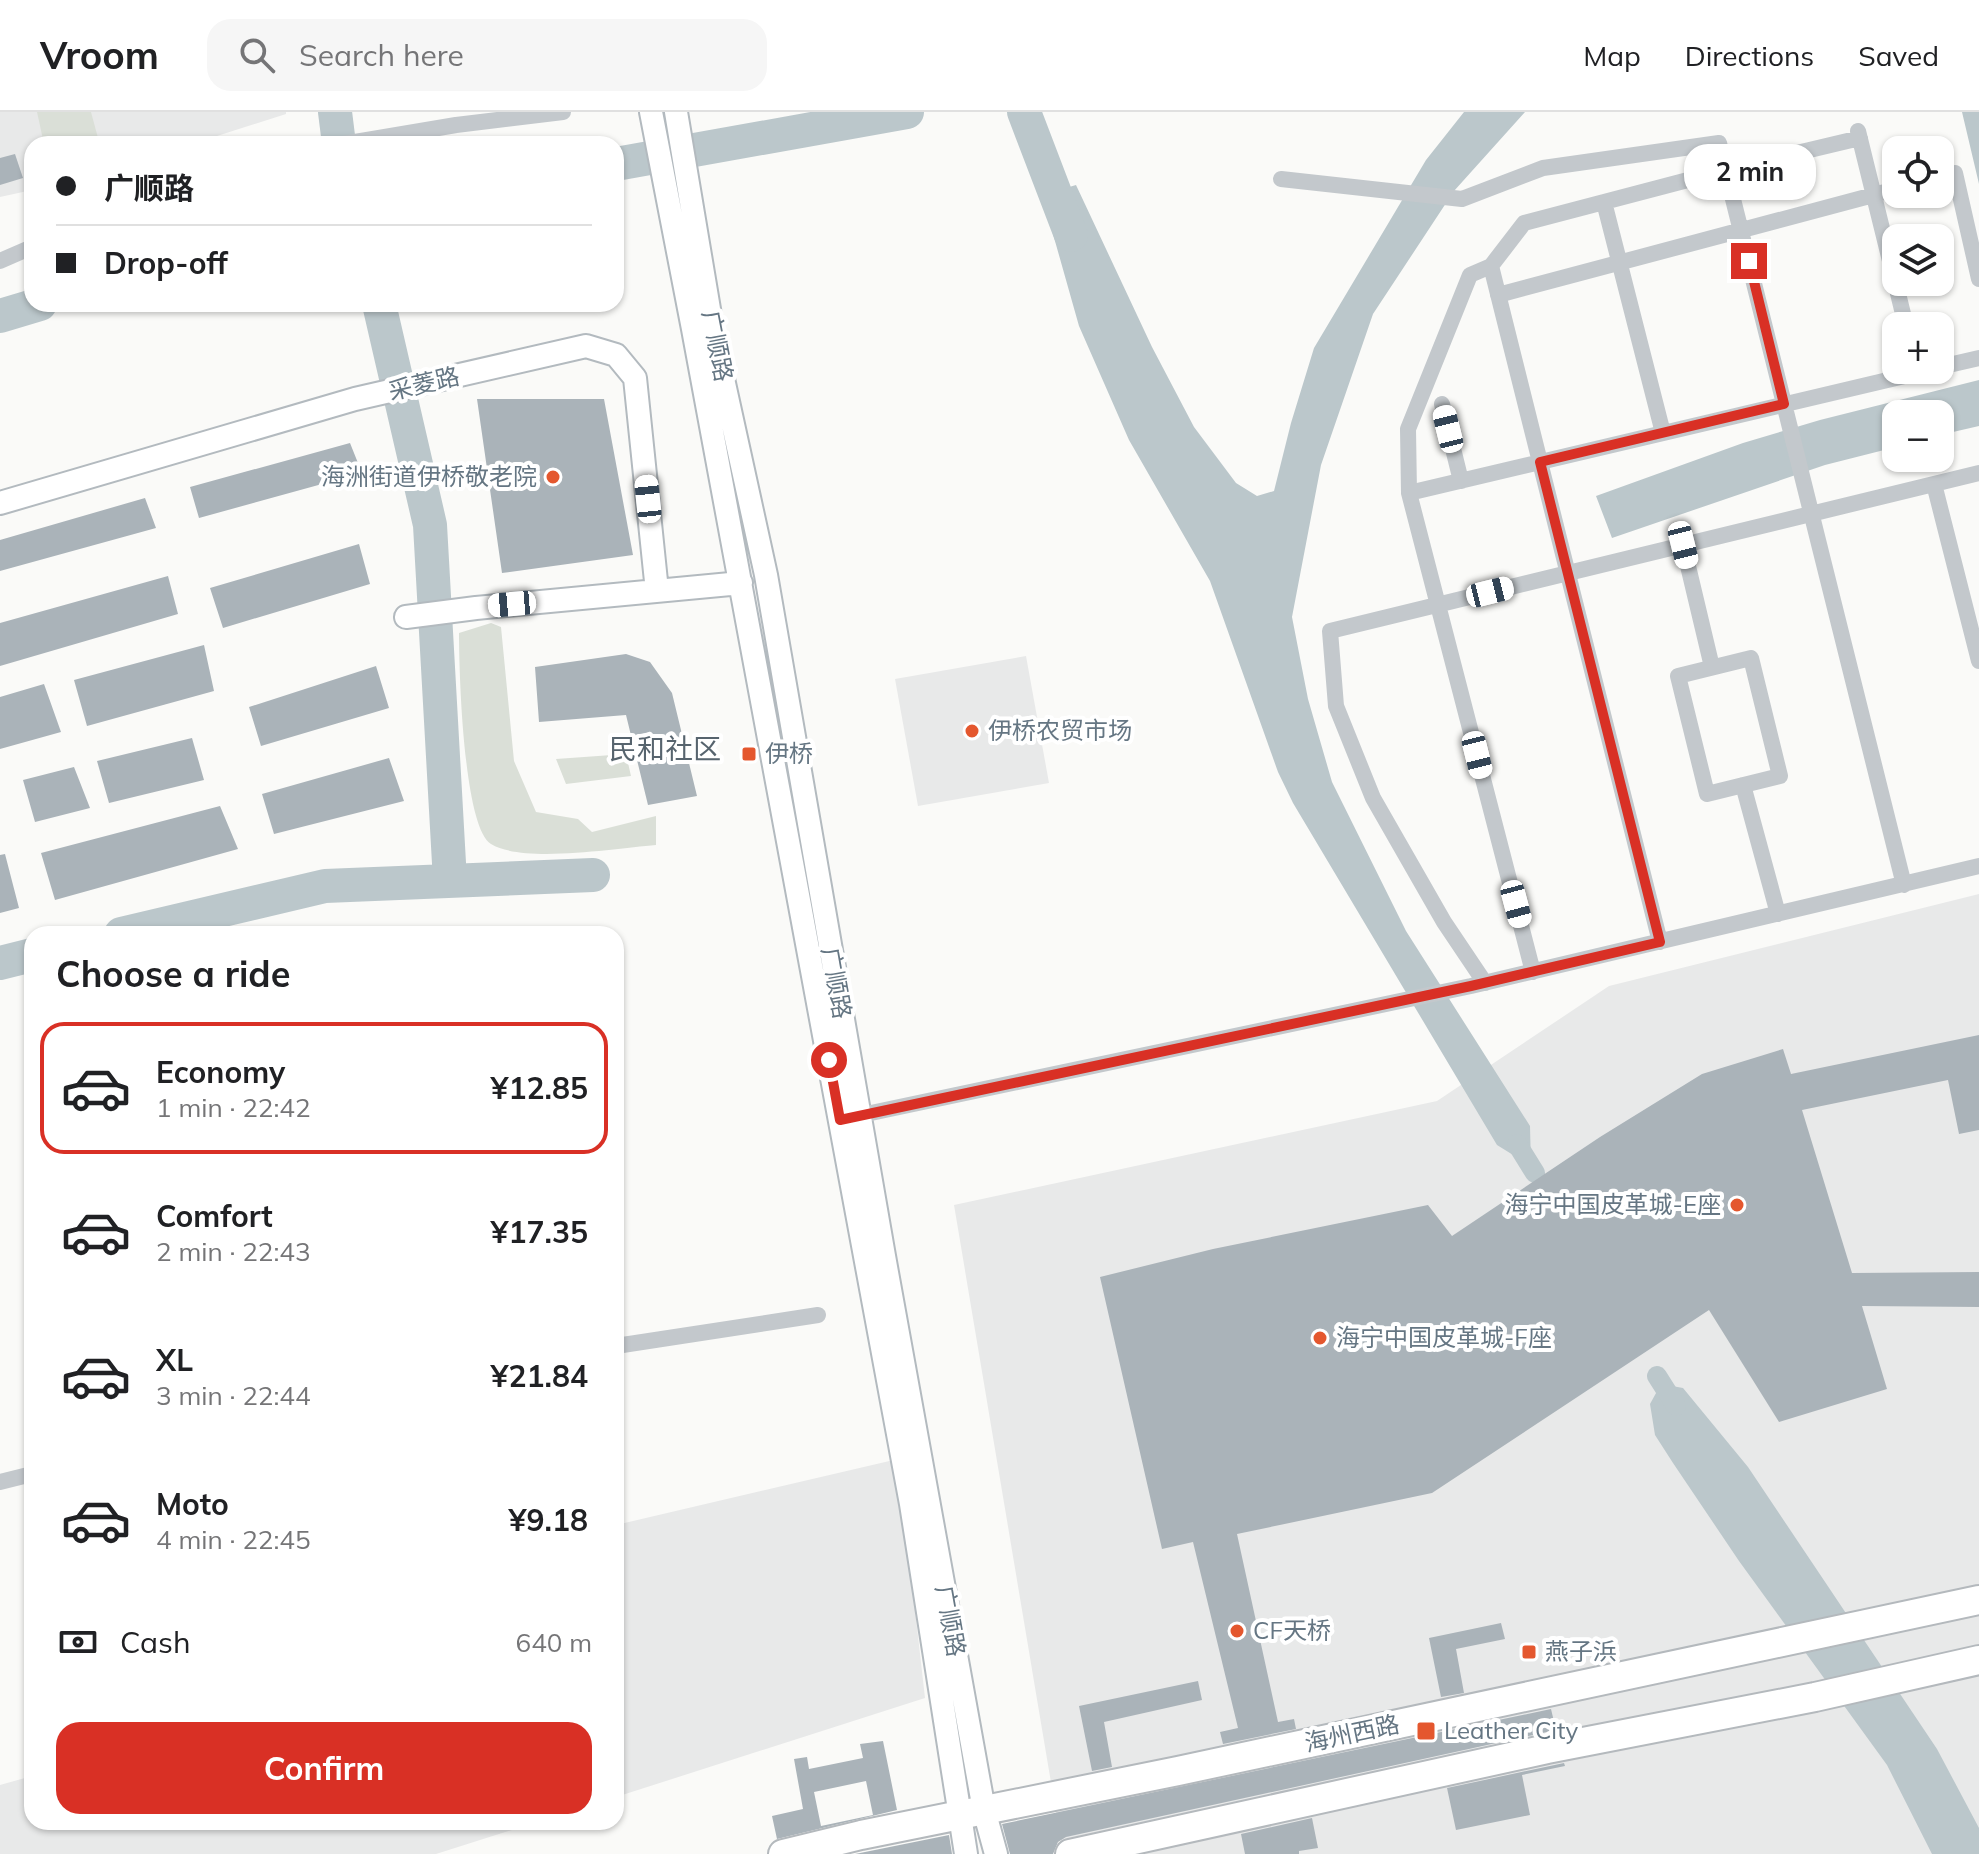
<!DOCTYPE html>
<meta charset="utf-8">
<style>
body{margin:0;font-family:Mulish,"Noto Sans SC",sans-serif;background:#f6f6f6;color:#202124;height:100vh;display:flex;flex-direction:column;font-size:30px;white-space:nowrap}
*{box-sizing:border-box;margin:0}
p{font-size:26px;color:#757577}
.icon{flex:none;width:44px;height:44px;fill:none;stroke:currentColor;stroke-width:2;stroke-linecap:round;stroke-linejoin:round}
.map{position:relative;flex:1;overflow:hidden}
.panel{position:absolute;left:24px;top:814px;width:600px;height:904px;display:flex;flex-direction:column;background:#fff;border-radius:24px;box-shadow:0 2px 6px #0004}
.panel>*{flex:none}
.guide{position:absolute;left:24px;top:24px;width:600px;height:176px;border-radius:24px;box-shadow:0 2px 6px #0004;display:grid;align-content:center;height:176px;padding:0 32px;background:#fff}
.buttons{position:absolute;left:1882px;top:24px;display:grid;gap:16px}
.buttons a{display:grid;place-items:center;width:72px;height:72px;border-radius:16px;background:#fff;box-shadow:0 2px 6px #0004;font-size:40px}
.end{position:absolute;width:36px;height:36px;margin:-18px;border:10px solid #d93025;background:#fff;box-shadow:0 0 0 4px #fff}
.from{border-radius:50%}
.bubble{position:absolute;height:56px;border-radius:24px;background:#fff;box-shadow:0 2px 6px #0004;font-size:26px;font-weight:700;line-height:56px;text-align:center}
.car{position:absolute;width:24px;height:48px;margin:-24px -12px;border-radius:10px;box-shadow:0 0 6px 2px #0007;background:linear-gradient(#fff 24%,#345 0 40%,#fff 0 76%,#345 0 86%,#fff 0)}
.guide b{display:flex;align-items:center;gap:28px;height:76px;font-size:30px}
.guide b+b{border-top:2px solid #e0e0e0}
.guide i{width:20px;height:20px;background:#202124}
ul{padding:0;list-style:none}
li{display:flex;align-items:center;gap:24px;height:132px;margin:0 16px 12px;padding:0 16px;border:4px solid transparent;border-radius:24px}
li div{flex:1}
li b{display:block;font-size:30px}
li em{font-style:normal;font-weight:700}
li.on{border-color:#d93025}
li>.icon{width:72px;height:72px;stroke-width:1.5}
h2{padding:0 32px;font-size:36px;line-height:96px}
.pay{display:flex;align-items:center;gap:20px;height:88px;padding:0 32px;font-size:30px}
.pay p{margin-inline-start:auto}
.action{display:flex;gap:16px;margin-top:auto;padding:16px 32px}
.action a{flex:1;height:92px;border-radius:24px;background:#d93025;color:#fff;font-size:32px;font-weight:700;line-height:92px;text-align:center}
header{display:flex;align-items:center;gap:48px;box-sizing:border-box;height:112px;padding:0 40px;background:#fff;border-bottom:2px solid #e0e0e0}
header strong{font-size:38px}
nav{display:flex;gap:44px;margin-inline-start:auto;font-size:28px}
.search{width:560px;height:72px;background:#f6f6f6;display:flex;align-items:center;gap:20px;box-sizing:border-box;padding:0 28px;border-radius:24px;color:#757577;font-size:30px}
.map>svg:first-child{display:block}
.built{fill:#e8e9e9}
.green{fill:#dadfd7}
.water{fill:#bbc7cb}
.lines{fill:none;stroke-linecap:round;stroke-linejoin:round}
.canal{stroke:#bbc7cb;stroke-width:20}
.river{stroke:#bbc7cb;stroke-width:34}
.building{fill:#aab3b9;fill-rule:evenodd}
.secondary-casing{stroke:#b3babf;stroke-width:26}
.highway-casing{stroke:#b4b9bd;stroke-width:32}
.street{stroke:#c3c8cc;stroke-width:16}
.secondary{stroke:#fff;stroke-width:22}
.highway{stroke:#fff;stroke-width:28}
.route{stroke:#d93025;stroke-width:10}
.poi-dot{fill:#e4572e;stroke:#fff;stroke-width:3}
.labels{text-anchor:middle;stroke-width:8;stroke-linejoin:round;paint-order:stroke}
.street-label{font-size:24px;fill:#657683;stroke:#fff}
.poi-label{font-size:24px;fill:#657683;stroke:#fff;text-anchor:start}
.quarter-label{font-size:28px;fill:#57646e;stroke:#fff}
</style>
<header>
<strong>Vroom</strong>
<div class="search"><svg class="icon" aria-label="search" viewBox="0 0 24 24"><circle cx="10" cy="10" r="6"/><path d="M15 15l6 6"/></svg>Search here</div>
<nav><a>Map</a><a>Directions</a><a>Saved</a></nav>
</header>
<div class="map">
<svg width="1979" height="1742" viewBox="0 0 1979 1742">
<rect width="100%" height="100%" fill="#fafaf8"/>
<path class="built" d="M0,0H286V2L192,32H32V78L0,85Z
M1026,544L1049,671L918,694L895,567Z
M1979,782V1742H1063L954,1093L1437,989L1609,874Z
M898,1347L925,1586L616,1685V1413Z
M32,1664V1710H537L436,1742H0V1673Z"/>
<path class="green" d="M37,0H91L98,26L71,32H44Z
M491,511L501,515L514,649L536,700L578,707L592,720L656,704V733C616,736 524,752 491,732C463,715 459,556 459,521Z
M626,642L631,664L566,672L556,647Z"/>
<path class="water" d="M1464,0H1525L1454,79L1373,202L1321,353L1292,505L1308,587L1332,670L1406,819L1530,1014L1531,1054L1497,1033L1293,691L1278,660L1210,469L1129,328L1079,214L1042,83L1076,73L1152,235L1194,315L1236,371L1257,384L1274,379L1291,311L1314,236L1426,48Z
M1962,0H1979V72Z
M1979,268V314L1940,323V302H1896V335L1825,353L1612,426L1596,384L1743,331L1820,308Z
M1661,1272L1683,1276L1748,1355L1937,1637L1979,1716V1742H1932L1887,1653L1739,1449L1673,1351L1655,1323L1650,1292Z"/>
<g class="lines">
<path class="canal" d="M1517,1032L1535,1061
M1657,1264L1676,1294"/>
<path class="river" d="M335,0L339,32
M1024,0L1071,123
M616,52L907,0
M379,192L430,413L450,769
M0,204L40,192
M121,822L325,774L593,763
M0,851L32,843"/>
</g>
<path class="building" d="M15,42L23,66L0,73V46Z
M477,287H604L633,443L502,461Z
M350,331L362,361L199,406L190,375Z
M145,386L156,416L0,459V428Z
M359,432L370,472L223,516L210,476Z
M168,464L178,502L0,554V511Z
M204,533L214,579L87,614L74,568Z
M626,542L650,550L672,581L697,684L648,693L626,603L539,610L535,555Z
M376,554L389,596L261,634L249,595Z
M44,572L61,620L0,637V585Z
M192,626L204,668L109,691L97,649Z
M389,646L404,689L274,722L262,682Z
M74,655L90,696L35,710L23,668Z
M220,694L238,737L55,788L41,741Z
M5,742L19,796L0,801V743Z
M1979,923V1018L1959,1022L1948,968L1802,998L1852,1161L1979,1160V1195L1862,1194L1887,1277L1779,1310L1709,1198L1432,1381L1237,1422L1278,1610L1294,1607L1296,1617L1223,1632L1220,1620L1238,1616L1193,1430L1162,1437L1100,1165L1213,1137L1428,1093L1452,1124L1600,1025L1702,962L1783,937L1791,962Z
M1501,1511L1505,1527L1456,1537L1464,1581L1441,1585L1429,1526Z
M1198,1569L1202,1588L1104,1610L1112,1655L1092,1659L1079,1594Z
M1551,1597L1556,1618L1066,1725L1058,1730L1053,1742H1010L1002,1712Z
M883,1629L897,1698L777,1727L772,1704L803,1697L794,1647L807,1645L809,1657L863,1646L860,1632ZM866,1669L873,1703L821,1714L814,1680Z
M1564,1651L1565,1654L1522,1663L1530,1703L1456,1718L1447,1676Z
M1312,1706L1318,1736L1299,1739V1742H1245L1241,1722Z
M949,1723L952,1742H855L865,1740Z"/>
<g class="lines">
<g class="secondary-casing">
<path id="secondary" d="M651,0L693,217L911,1392L966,1742
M676,0L713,221L766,463L884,1144L984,1698L996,1742
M0,391L355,287L586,234L616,243L635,266L657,479
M406,505L476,496L741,471"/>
</g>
<g class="highway-casing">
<path id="highway" d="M783,1742L861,1723L1178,1659L1979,1488
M1070,1742L1547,1637L1815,1585L1979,1548"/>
</g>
<path class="street" d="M1858,19L1906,214
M343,32L456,13L563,0
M1940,65L1955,61L1979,167
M1281,67L1462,87L1543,56L1719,31L1904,773
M1604,90L1663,321
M0,149L32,135
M1491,154L1660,830
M1498,183L1896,77
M1940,255L1979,246
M1442,292L1461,369
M1934,372L1979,549
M1409,381L1930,258
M1683,433L1712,555
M1751,546L1780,664L1707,682L1678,564Z
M1743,673L1778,802
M1533,860L1409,381L1408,317L1470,163L1491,154L1524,111L1726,58L1860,26
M1485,871L1444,810L1373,686L1336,594L1330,519L1979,361
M852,1005L1471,874L1979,754
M616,1234L818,1203
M0,1370L32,1362"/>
<use href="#secondary" class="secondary"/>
<use href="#highway" class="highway"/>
</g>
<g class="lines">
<path class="route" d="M829,948L840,1008L1471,874L1660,830L1540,350L1784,292L1749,149"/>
</g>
<g class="poi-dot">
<circle cx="553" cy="365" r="8"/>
<circle cx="972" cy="619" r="8"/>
<rect x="741" y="634" width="16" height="16" rx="4"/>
<circle cx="1737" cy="1093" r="8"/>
<circle cx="1320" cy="1226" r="8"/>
<circle cx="1237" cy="1519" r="8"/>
<rect x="1521" y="1532" width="16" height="16" rx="4"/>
<rect x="1416" y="1609" width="20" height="20" rx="4"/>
</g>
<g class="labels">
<g class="street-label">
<text transform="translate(717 234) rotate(79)" y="8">广顺路</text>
<text transform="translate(424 272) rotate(-13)" y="8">采菱路</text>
<text transform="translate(836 871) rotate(80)" y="8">广顺路</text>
<text transform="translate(950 1509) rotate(80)" y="8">广顺路</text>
<text transform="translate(1352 1622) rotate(-12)" y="8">海州西路</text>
</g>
<g class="poi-label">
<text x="537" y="373" text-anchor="end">海洲街道伊桥敬老院</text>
<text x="988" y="627">伊桥农贸市场</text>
<text x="765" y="650">伊桥</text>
<text x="1721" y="1101" text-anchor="end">海宁中国皮革城-E座</text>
<text x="1336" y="1234">海宁中国皮革城-F座</text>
<text x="1253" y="1527">CF天桥</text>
<text x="1545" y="1548">燕子浜</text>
<text x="1444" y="1627">Leather City</text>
</g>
<g class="quarter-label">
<text x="665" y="647">民和社区</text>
</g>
</g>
</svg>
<div class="buttons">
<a><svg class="icon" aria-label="locate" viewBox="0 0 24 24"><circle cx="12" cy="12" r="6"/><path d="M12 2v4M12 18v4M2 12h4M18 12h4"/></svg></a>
<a><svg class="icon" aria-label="layers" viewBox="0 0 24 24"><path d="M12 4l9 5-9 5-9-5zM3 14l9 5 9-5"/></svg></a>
<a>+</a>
<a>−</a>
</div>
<i class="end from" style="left:829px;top:948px"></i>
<i class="end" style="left:1749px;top:149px"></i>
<div class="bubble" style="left:1684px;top:32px;width:132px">2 min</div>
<i class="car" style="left:1448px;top:317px;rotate:346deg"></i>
<i class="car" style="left:648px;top:387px;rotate:354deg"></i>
<i class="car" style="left:1683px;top:433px;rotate:166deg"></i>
<i class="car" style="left:1490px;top:480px;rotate:76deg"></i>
<i class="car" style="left:512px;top:492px;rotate:265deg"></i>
<i class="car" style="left:1477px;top:643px;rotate:166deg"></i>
<i class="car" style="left:1516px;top:792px;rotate:165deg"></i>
<div class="guide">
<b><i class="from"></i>广顺路</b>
<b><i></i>Drop-off</b>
</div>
<section class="panel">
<h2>Choose a ride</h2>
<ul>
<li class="on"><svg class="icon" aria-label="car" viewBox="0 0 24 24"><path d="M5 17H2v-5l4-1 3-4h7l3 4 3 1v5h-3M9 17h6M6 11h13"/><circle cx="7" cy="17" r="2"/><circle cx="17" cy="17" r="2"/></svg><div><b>Economy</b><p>1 min · 22:42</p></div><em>¥12.85</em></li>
<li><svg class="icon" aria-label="car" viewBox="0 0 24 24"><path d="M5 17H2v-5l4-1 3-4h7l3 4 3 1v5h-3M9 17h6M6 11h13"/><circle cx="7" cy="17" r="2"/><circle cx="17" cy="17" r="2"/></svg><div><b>Comfort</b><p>2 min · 22:43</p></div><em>¥17.35</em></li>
<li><svg class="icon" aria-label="car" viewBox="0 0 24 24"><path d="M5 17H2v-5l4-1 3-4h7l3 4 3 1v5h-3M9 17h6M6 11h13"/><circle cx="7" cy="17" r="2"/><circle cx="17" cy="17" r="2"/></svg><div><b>XL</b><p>3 min · 22:44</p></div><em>¥21.84</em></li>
<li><svg class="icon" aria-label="car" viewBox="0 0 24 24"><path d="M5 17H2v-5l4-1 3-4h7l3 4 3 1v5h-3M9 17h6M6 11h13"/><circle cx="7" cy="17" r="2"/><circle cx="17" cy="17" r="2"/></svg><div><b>Moto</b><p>4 min · 22:45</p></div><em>¥9.18</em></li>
</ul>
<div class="pay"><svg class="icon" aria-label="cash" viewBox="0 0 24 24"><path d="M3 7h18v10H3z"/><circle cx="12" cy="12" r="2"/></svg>Cash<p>640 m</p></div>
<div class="action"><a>Confirm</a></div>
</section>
</div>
